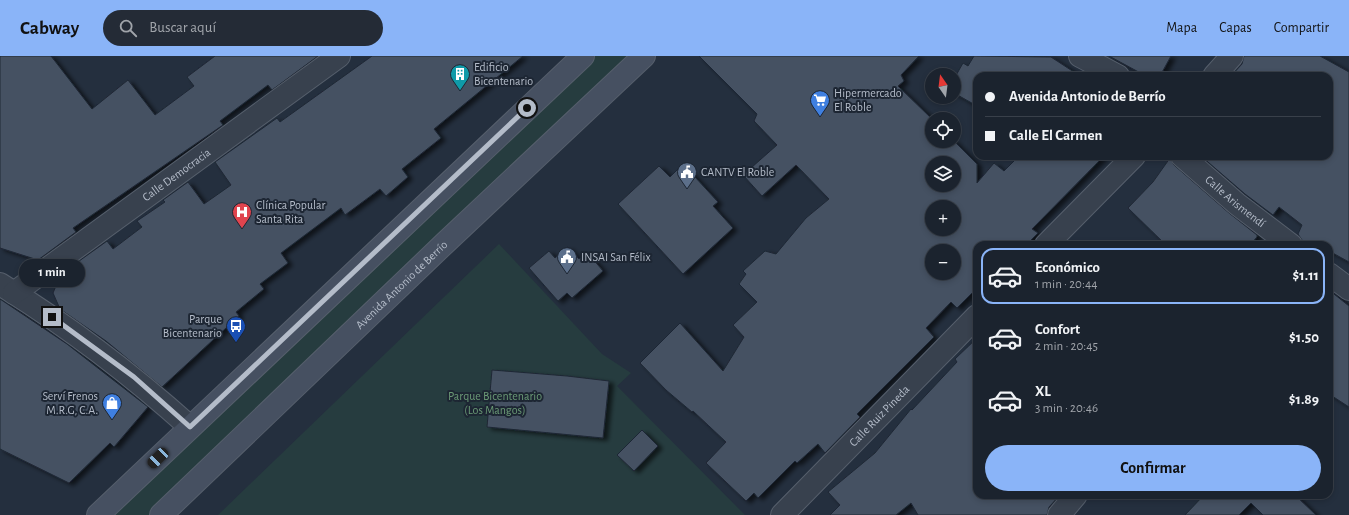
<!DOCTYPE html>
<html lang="es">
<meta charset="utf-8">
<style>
body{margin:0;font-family:"Alegreya Sans",sans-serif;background:#242b36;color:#f1f3f6;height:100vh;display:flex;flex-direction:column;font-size:15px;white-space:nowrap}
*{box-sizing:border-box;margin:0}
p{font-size:13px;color:#a0a4aa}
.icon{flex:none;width:22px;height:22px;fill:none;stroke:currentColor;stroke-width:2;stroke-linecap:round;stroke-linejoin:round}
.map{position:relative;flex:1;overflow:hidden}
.side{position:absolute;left:973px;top:185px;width:360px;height:258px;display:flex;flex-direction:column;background:#1b232e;border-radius:12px;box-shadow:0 2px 6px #0003,0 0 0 1px #39404a}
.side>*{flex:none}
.banner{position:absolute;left:973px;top:16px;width:360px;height:88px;border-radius:12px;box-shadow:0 2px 6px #0003,0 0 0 1px #39404a;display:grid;align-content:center;height:88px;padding:0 12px;background:#1b232e}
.needle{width:26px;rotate:346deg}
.controls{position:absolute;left:925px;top:12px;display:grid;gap:8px}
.controls a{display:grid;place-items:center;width:36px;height:36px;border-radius:50%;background:#1b232e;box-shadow:0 2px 6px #0003,0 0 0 1px #39404a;font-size:20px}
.end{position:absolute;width:18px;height:18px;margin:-9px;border:5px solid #b4bcc9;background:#111;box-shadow:0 0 0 2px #111}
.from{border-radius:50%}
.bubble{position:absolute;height:28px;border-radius:14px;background:#1b232e;box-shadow:0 2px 6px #0003,0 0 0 1px #39404a;font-size:13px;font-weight:700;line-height:28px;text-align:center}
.car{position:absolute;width:12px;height:24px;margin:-12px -6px;border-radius:5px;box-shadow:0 0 3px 1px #0007;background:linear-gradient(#222 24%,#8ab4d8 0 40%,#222 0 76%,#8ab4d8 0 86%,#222 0)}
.banner b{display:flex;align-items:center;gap:14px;height:38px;font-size:15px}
.banner b+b{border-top:1px solid #39404a}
.banner i{width:10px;height:10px;background:#f1f3f6}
ul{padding:7px 0 0;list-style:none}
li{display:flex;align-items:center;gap:12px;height:56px;margin:0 8px 6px;padding:0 4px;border:2px solid transparent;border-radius:12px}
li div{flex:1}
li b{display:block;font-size:15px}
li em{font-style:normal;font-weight:700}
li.current{border-color:#8ab4f8}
li>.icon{width:36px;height:36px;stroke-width:1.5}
.button{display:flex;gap:8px;margin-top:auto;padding:8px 12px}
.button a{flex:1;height:46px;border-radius:24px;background:#8ab4f8;color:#111;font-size:16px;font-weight:700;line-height:46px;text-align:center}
header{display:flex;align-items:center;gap:24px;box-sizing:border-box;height:56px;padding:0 20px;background:#8ab4f8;color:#111}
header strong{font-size:19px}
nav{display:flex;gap:22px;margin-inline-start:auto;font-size:14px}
.search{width:280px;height:36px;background:#242b36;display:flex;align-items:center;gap:10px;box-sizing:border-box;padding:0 14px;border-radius:22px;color:#a0a4aa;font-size:15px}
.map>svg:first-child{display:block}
.green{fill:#263c3f}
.building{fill:#455162;stroke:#1f2835;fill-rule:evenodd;filter:url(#shadow)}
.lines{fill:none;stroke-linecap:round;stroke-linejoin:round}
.street-casing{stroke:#565f6c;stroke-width:24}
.secondary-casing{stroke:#565f6c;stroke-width:24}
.street{stroke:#38414e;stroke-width:22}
.secondary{stroke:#465061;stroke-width:22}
.route{stroke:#b4bcc9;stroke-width:5}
.labels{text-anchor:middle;stroke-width:4;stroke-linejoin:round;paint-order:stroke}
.poi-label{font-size:12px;fill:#b4bcc9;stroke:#1d2633;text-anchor:start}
.street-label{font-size:12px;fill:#b4bcc9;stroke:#1d2633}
.park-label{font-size:12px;fill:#6b9a76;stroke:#1d2633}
</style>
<header>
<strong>Cabway</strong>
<div class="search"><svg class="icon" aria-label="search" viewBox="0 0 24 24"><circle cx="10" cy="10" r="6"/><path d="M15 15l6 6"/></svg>Buscar aquí</div>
<nav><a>Mapa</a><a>Capas</a><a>Compartir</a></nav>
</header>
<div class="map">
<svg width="1349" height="459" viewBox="0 0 1349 459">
<defs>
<filter id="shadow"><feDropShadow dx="4.5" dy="2.5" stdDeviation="2" flood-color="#0009"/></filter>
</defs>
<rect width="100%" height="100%" fill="#242f3e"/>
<path class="green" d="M583,0H644L161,459H100Z
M499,188L602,298L631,317L617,330L745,459H218Z"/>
<path class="building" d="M0,0H51L92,53L128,24L155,59L194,30L187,21L215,0H318L272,34L268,29L220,65L223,69L73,172L76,176L38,204L0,192Z
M372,0H523L434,73L441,82L402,113L408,121L386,140L380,133L345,159L341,152L281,197L288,207L260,228L264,233L236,256L239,260L162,331L106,285L60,253L53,237L61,218L107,185L113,193L142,171L137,165L165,146L163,144L188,126L204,148L231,129L215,106L277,62L280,66Z
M699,0H919L901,19L904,25L898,30L932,63V85H954L977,108V127L994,107L1004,115L1019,100H1104L1032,173L1038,177L1026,189H977V232L957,252L951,246L926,272L934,281L857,358L860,361L825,397L818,388L797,407L795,405L758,442L754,437L746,445L706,407L726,386L693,355L692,356L666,334L640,307L680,267L723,315L744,281L733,269L757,246L739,228L746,218L743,215L765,195L776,198L806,162L829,143L796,109L762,140L743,119L777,89L754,65L757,58ZM932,107H954V129H932ZM932,151H954V173H932ZM932,195H954V217H932Z
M974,0L1051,1L1080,20H977V50L954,37V23L963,7L968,10Z
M1109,0H1171L1160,20H1146Z
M1244,0H1320L1349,16V206L1329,195V189L1303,188L1302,184L1298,178L1302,169L1279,151L1273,159L1245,138L1201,100H1329V20H1231L1242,8Z
M1170,102L1174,109L1229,157L1257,179V181L1250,189H1166L1128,152L1153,126Z
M683,108L718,146L713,150L733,172L683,218L618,148L659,110L670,121Z
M568,191L579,203L587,196L603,215L572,242L567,237L558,245L529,212L549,195L555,202Z
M1329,234L1349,250V351L1329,338Z
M0,243L67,288L148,351L114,391L110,387L69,427L0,393Z
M977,282V439H1060L1049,451L1047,459H918L911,447L896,459H830L840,449L828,436L875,397L911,353L912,354L957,306L955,303Z
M492,314L567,320L609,325L603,382L487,371Z
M642,374L658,390L634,415L617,399Z
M1204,439H1295L1316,459H1263L1251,447L1239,459H1185Z"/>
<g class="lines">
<g class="street-casing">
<g id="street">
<path d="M1080,0L1118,20"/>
<path d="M1214,20L1232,0"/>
<path id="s1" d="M1182,100L1237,148L1291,189"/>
<path d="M1046,189L1134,100"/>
<path d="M1329,218L1349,233"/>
<path d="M0,228C68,270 131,318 190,371"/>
<path id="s2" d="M14,237L339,0"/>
<path id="s3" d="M782,459L977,260"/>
<path d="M1059,459L1076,439"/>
</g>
</g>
<g class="secondary-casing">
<g id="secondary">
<path d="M98,459L583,0"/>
<path id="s4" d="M161,459L445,187L644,0"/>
</g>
</g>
<use href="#street" class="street"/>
<use href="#secondary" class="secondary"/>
</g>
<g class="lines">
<path class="route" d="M52,261L134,321L190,371L527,52"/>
</g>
<defs>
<g id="building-pin" transform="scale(1)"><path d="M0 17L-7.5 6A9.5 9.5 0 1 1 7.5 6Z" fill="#0f9aa8" stroke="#1d2633"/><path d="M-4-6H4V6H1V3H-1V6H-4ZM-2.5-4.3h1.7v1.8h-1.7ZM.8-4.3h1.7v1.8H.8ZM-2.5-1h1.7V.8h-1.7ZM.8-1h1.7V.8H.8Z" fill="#fff"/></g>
<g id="supermarket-pin" transform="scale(1)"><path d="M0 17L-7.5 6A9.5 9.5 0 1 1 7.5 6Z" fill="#3f7fe0" stroke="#1d2633"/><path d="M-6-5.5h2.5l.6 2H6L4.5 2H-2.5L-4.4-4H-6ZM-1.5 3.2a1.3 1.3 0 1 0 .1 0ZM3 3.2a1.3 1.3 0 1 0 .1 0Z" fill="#fff"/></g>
<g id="civic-pin" transform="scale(1)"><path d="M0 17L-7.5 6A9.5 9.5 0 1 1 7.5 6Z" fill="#5c6f8a" stroke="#1d2633"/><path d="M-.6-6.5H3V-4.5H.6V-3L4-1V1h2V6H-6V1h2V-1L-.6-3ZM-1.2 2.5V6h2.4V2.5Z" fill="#fff"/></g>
<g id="hospital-pin" transform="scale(1)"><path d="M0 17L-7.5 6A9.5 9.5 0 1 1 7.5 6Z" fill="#e0444e" stroke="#1d2633"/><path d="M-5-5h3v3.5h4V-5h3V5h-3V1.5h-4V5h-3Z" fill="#fff"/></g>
<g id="bus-pin" transform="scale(1)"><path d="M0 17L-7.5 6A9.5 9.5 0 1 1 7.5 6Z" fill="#1a4fb4" stroke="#1d2633"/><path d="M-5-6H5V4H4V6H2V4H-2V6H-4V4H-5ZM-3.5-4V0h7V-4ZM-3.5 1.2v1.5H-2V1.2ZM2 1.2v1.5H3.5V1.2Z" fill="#fff"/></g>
<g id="shop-pin" transform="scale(1)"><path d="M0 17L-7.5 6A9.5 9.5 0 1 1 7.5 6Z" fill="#3f7fe0" stroke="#1d2633"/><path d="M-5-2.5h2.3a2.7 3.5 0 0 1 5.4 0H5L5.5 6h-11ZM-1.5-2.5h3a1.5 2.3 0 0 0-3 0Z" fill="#fff"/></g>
</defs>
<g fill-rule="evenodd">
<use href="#building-pin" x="460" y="18"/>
<use href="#supermarket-pin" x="820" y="44"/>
<use href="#civic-pin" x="687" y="116"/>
<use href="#hospital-pin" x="242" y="156"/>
<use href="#civic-pin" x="567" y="201"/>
<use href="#bus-pin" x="236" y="270"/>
<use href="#shop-pin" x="112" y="347"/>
</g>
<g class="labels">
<g class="poi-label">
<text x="474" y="15">Edificio<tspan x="474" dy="14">Bicentenario</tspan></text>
<text x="834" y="41">Hipermercado<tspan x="834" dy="14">El Roble</tspan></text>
<text x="701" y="120">CANTV El Roble</text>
<text x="256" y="153">Clínica Popular<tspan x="256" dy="14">Santa Rita</tspan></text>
<text x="581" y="205">INSAI San Félix</text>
<text x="222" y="267" text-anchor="end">Parque<tspan x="222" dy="14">Bicentenario</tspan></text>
<text x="98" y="344" text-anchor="end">Serví Frenos<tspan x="98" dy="14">M.R.G, C.A.</tspan></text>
</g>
<g class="street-label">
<text dy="4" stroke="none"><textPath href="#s2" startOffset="201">Calle Democracia</textPath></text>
<text dy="4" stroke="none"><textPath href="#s1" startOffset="70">Calle Arismendí</textPath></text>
<text dy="4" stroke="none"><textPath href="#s4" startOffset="333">Avenida Antonio de Berrío</textPath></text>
<text dy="4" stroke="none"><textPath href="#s3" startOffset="139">Calle Ruiz Pineda</textPath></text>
</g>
<g class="park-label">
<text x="495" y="344">Parque Bicentenario<tspan x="495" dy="14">(Los Mangos)</tspan></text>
</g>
</g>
</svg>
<div class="controls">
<a><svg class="needle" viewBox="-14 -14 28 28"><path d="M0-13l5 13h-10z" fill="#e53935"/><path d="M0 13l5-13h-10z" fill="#a0a4aa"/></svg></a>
<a><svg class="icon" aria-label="locate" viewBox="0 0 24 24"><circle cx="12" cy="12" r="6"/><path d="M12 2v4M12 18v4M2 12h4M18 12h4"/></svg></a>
<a><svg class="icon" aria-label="layers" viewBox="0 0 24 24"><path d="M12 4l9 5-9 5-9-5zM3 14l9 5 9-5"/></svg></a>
<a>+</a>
<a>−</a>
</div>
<i class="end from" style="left:527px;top:52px"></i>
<i class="end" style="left:52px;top:261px"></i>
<div class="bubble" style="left:19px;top:203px;width:66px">1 min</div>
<i class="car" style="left:158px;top:402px;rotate:226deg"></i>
<div class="banner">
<b><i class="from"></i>Avenida Antonio de Berrío</b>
<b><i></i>Calle El Carmen</b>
</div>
<section class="side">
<ul>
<li class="current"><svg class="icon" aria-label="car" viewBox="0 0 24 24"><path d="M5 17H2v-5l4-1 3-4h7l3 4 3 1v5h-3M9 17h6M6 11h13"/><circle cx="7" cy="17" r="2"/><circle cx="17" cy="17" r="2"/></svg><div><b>Económico</b><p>1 min · 20:44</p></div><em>$1.11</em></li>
<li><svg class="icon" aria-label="car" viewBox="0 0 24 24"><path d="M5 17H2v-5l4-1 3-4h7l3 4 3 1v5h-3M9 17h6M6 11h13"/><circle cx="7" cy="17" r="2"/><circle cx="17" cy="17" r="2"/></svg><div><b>Confort</b><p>2 min · 20:45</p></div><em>$1.50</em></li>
<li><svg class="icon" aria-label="car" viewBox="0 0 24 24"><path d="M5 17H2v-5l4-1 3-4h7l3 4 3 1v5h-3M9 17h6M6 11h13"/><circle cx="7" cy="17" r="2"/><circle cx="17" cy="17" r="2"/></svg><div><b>XL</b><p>3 min · 20:46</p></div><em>$1.89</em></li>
</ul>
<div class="button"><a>Confirmar</a></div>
</section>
</div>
